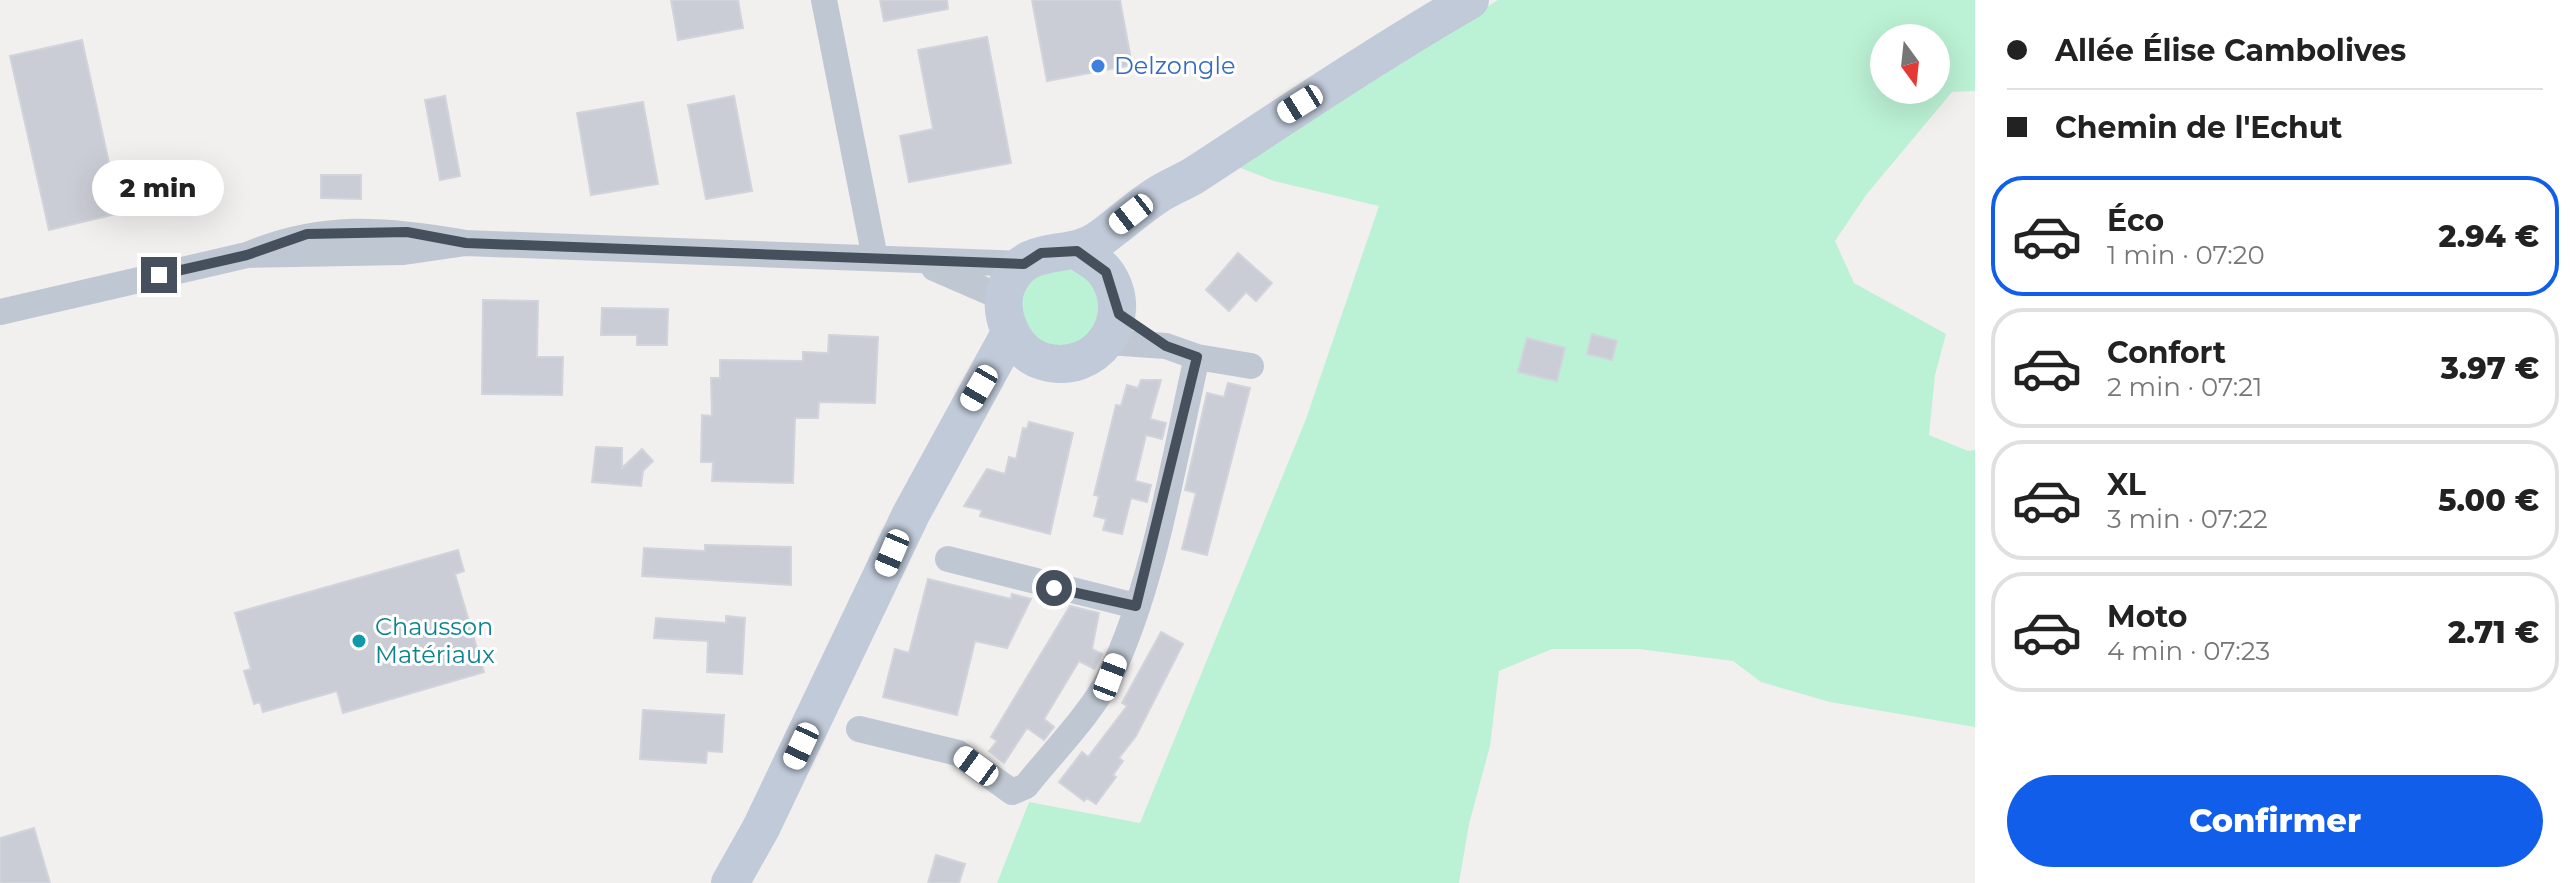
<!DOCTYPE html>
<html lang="fr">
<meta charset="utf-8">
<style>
body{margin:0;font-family:Montserrat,sans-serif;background:#f2f2f2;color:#222;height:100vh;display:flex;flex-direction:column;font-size:30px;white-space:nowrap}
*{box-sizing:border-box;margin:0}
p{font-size:26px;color:#767676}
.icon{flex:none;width:44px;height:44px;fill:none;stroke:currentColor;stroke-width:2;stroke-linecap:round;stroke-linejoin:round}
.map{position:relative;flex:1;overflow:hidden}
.drawer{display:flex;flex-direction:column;background:#fff;width:600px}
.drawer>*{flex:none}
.top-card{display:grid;align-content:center;height:176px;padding:0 32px;background:#fff}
.needle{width:52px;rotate:165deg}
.buttons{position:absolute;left:1870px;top:24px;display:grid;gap:16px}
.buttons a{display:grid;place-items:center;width:80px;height:80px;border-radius:50%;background:#fff;box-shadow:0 8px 32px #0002;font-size:40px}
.end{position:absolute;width:36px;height:36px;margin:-18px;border:10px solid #46505d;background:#fff;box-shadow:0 0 0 4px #fff}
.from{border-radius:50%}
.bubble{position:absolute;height:56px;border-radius:28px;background:#fff;box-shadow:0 8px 32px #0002;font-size:26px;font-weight:800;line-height:56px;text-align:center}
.car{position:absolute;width:24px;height:48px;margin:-24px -12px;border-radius:10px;box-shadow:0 0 6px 2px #0007;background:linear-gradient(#fff 24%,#345 0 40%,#fff 0 76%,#345 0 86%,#fff 0)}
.top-card b{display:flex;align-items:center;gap:28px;height:76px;font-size:30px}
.top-card b+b{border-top:2px solid #e0e0e0}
.top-card i{width:20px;height:20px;background:#222}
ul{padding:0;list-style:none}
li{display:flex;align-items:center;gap:24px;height:120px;margin:0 16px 12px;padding:0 16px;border:4px solid #e0e0e0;border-radius:32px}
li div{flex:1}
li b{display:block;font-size:30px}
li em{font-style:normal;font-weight:800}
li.selected{border-color:#105eea}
li>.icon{width:72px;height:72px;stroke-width:1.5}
.button{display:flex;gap:16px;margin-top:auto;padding:16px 32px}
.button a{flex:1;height:92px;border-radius:48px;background:#105eea;color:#fff;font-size:32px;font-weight:800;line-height:92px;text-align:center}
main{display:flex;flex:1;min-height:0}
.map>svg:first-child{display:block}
.green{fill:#bbf1d4;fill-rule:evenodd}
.building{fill:#cacdd5;stroke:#d2d4db;stroke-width:2}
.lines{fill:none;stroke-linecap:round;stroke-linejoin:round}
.street{stroke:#bfc8d2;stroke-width:26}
.secondary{stroke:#c0cad9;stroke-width:38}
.route{stroke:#46505d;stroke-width:10}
.shop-dot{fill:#3f7fe0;stroke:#fff;stroke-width:3}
.culture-dot{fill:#0f9aa8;stroke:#fff;stroke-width:3}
.labels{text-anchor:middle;stroke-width:6;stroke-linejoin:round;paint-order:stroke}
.shop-label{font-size:24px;fill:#366cbe;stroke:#fff;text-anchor:start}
.culture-label{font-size:24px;fill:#0d838f;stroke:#fff;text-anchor:start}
</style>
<main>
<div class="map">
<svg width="1975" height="883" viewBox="0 0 1975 883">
<rect width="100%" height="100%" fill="#f2efef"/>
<path class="green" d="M1498,0H1975V91L1952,92L1866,195L1835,241L1854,283L1946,334L1935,375L1929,435L1968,451L1975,450V727L1830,702L1761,682L1733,661L1639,649H1552L1499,671L1490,746L1469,824L1459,883H997L1029,802L1140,823L1306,419L1379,206L1274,181L1233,165ZM1884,38H1936V90H1884Z
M1068,266L1092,281L1102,314L1091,340L1069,352L1023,333L1019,293L1040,271Z"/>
<path class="building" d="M671,0H738L743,28L678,40Z
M880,0H947L948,9L884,21Z
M1032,0H1120L1132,65L1047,81Z
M987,37L1011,163L909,182L900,136L933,129L918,50Z
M82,40L120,213L49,230L10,56Z
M445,96L460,176L440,180L425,100Z
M734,96L752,191L706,199L688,105Z
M643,102L658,184L591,195L577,113Z
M321,175H361V199L321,198Z
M1238,253L1272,283L1256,301L1246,292L1229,311L1206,290Z
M483,300L538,301L537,357H563L562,395L482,394Z
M602,308L668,309L667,345H637V335H601Z
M1592,334L1617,341L1612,360L1587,354Z
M829,335L878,337L875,403L819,402L818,418H795L793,483L712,481L713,462H701L702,415L712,416L711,378H720V360L803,361V352L828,353Z
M1527,338L1565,348L1557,381L1518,372Z
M1141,380H1161L1150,419L1166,423L1162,439L1146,435L1135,481L1151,485L1147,502L1131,498L1122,534L1103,530L1106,519L1094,516L1099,496L1094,495L1116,405L1121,406L1127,385L1138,388Z
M1228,383L1250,388L1207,555L1182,549L1196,493L1185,490L1207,393L1224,397Z
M1029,422L1073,433L1050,534L980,516L982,510L964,506L987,469L1005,474L1009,457L1016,459L1023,428L1027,429Z
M596,447L622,448V468L642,449L653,461L643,471L641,486L592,482Z
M705,545L791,547V585L642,576L644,548L705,551Z
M458,550L464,571L455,574L484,672L343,713L337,691L263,712L260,702L254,704L244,671L251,669L235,613Z
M928,579L1011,599L1012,594L1031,599L1007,648L975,641L957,715L883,697L895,649L909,653Z
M1070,606L1099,613L1092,649L1102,654L1094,669L1079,661L1044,719L1054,727L1044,740L1027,728L1004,763L989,751L997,741L991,737Z
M726,616L745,618L742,674L707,672L708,641L654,638L656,618L726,623Z
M1161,632L1183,644L1136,736L1119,758L1123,761L1113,775L1116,777L1096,804L1087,798L1084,801L1059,782L1082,752L1088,757L1127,706L1122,703Z
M643,710L724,715L722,752L707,751L706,763L640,759Z
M34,828L50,883H0V838Z
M936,855L965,864L959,883H928Z"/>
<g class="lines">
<path class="street" d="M824,0L875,258
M466,243L404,252L247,255C322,223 387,229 466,243L1024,264
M934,268L1003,298
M0,312L247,255
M1197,357L1251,366
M948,559L1136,606
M859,729L958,753L1012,792L1026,786C1052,753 1093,712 1111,674C1155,582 1174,457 1197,357L1166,346L1107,342"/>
<path class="secondary" d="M1077,251C1087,257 1099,263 1106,273C1138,318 1096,378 1042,361C1012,351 994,309 1009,281C1028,243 1069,260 1098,240C1118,226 1136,209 1156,196C1168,188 1181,183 1193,176C1285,116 1375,55 1470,0
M730,883L761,828L911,514L1010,333"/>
</g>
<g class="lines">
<path class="route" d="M159,275L247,255L307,234L407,232L466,243L1024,264L1041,253L1077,251L1106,272L1119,314L1166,346L1197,357L1136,606L1054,588"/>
</g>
<circle class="shop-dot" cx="1098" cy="66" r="8"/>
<circle class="culture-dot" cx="359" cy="641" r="8"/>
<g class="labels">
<g class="shop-label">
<text x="1114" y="74">Delzongle</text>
</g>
<g class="culture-label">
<text x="375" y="635">Chausson<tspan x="375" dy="28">Matériaux</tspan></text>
</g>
</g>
</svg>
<div class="buttons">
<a><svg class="needle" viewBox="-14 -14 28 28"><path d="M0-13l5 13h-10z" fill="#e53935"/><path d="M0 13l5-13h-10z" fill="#767676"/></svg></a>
</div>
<i class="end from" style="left:1054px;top:588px"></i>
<i class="end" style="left:159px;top:275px"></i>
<div class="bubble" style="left:92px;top:160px;width:132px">2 min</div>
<i class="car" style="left:1300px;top:104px;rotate:238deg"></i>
<i class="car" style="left:1131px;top:214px;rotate:232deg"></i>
<i class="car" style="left:979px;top:388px;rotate:210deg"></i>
<i class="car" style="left:892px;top:553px;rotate:203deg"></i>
<i class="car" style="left:1110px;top:677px;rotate:21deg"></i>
<i class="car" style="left:801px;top:746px;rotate:205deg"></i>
<i class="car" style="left:976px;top:766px;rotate:306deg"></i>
</div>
<section class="drawer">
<div class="top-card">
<b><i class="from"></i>Allée Élise Cambolives</b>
<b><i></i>Chemin de l'Echut</b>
</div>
<ul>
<li class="selected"><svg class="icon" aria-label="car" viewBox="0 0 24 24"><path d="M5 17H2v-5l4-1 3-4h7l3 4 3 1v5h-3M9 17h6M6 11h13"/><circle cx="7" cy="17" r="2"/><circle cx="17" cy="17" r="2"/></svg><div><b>Éco</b><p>1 min · 07:20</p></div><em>2.94 €</em></li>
<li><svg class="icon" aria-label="car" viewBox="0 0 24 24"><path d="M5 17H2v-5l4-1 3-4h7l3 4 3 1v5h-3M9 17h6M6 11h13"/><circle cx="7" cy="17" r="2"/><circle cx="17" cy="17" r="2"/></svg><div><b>Confort</b><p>2 min · 07:21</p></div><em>3.97 €</em></li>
<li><svg class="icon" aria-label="car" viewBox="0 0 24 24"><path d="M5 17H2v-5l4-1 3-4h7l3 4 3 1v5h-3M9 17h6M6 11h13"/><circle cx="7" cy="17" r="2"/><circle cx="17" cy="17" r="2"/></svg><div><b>XL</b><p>3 min · 07:22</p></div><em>5.00 €</em></li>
<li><svg class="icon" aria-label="car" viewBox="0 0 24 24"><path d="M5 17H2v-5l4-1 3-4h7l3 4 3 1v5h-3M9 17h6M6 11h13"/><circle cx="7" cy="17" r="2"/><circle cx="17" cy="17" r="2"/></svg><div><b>Moto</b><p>4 min · 07:23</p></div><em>2.71 €</em></li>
</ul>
<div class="button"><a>Confirmer</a></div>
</section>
</main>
